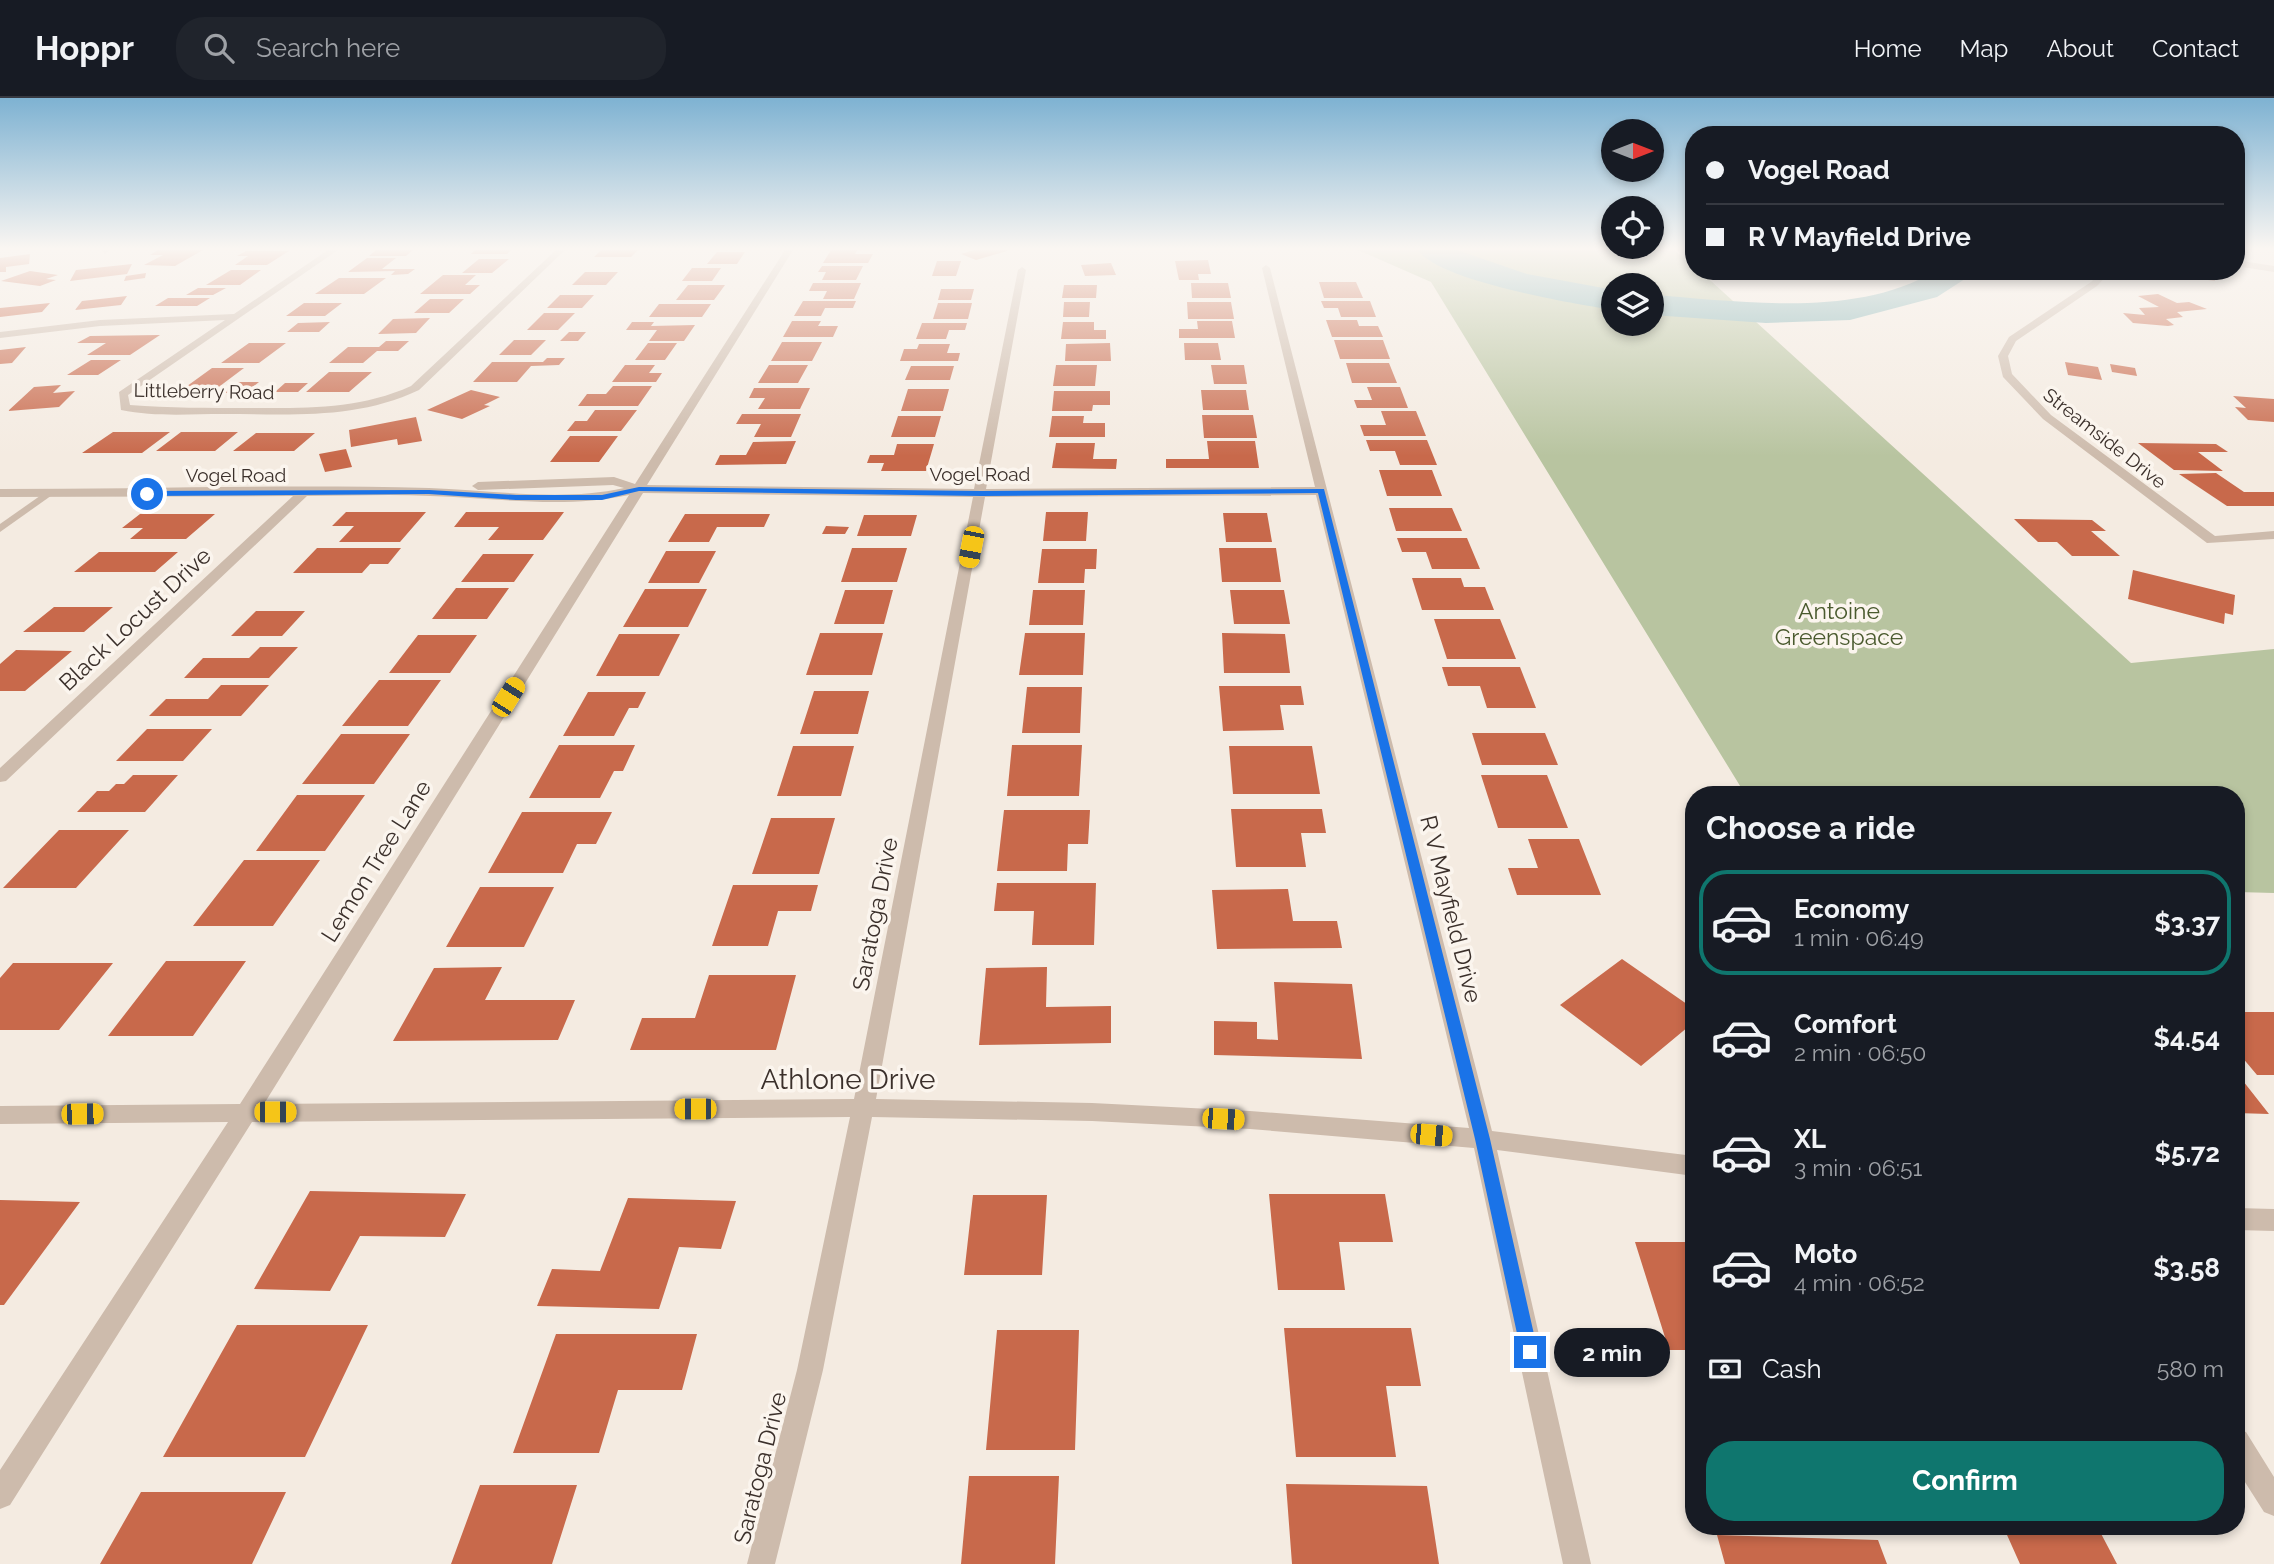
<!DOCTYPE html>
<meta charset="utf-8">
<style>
body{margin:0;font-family:Raleway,sans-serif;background:#20242c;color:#f1f3f6;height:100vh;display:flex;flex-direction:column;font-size:26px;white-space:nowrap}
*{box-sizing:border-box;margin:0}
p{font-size:23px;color:#9ea1a6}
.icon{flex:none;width:38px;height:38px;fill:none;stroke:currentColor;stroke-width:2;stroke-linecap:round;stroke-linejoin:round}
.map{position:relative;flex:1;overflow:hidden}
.panel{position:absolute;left:1685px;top:688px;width:560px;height:749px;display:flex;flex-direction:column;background:#171b24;border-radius:28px;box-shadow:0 4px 10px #0003}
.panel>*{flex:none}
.hud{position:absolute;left:1685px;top:28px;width:560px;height:154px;border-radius:28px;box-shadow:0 4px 10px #0003;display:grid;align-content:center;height:154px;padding:0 21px;background:#171b24}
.needle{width:46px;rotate:90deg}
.fabs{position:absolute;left:1601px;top:21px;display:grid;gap:14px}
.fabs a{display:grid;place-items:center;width:63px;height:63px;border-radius:50%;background:#171b24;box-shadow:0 4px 10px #0003;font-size:35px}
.end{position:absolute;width:32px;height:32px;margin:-16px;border:9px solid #1a73e8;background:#fff;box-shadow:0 0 0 4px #fff}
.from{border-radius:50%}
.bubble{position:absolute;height:49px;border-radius:24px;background:#171b24;box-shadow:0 4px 10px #0003;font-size:23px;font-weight:700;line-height:49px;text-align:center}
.car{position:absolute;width:21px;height:42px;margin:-21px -10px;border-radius:9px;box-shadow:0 0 5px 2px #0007;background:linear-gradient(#f5c518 24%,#345 0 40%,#f5c518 0 76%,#345 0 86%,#f5c518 0)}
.hud b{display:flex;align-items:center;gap:24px;height:66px;font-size:26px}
.hud b+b{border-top:2px solid #363941}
.hud i{width:18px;height:18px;background:#f1f3f6}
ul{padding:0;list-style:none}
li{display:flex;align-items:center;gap:21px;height:105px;margin:0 14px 10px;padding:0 7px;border:4px solid transparent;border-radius:28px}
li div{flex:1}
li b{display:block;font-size:26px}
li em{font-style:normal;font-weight:700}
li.on{border-color:#0f766e}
li>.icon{width:63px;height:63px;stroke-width:1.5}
h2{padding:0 21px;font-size:32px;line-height:84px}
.pay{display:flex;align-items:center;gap:18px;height:77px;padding:0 21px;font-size:26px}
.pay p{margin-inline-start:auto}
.action{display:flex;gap:14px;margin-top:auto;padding:14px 21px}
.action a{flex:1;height:80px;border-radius:28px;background:#0f766e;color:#fff;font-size:28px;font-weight:700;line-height:80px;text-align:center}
header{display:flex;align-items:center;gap:42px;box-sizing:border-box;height:98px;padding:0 35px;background:#171b24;border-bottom:2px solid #363941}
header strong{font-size:33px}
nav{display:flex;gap:38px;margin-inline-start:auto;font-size:24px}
.search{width:490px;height:63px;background:#20242c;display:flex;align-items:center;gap:18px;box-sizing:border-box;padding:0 24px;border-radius:28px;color:#9ea1a6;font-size:26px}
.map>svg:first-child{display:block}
.green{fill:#b8c4a0;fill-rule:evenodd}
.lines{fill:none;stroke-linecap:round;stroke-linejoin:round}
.river{fill:#7fb0b2;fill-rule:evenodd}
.building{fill:#c8694b}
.service{fill:#cdbbac;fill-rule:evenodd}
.minor{fill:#cdbbac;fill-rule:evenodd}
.route{fill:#1a73e8}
.labels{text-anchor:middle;stroke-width:7;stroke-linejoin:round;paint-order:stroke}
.far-street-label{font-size:19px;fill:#3b302b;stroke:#fbf5ee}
.park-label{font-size:23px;fill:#4a5a2e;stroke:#fbf5ee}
.street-label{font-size:23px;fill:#3b302b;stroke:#fbf5ee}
.near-street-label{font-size:28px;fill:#3b302b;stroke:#fbf5ee}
</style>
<header>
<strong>Hoppr</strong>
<div class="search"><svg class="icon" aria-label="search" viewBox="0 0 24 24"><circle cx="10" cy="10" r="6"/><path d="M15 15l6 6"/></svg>Search here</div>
<nav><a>Home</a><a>Map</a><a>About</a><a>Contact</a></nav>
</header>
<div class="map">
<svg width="2274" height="1466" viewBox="0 0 2274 1466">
<rect width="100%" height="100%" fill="#f4ebe1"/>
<path class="green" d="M1358,152H1674L1694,168V173H1700L2131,565L2274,551V795L2237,794L2236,696H1745L1431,184ZM1614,187H1652V226H1614Z"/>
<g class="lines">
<path class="river" d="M1418,152H1457L1527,176L1614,192V212C1575,206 1438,183 1418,152Z
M1935,173H1972L1968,179L1937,199L1850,222L1766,225L1652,217V197C1741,203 1855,221 1935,173Z"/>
</g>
<path class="building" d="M158,152H203L175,168L144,167L163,157H150Z
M376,152H413L406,158H369Z
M475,152H511L507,156H471Z
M601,152H638L631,159H594Z
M831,152H857L855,156H873L868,165H823Z
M974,152H1007V153L976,162L961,156Z
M246,153H289L267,167H235L248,158H237Z
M717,154H745L737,166H707Z
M30,156L29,166L6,169V174H0V160Z
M367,160H396L382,171H415L408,176L391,177L395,173L348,174Z
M479,161H509L492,175H462Z
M1208,162L1211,176H1198L1199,182H1179L1175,163Z
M937,163H961L956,178H932Z
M1111,165L1116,177L1085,178L1081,167Z
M132,166L127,176L70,183L76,172Z
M822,168H863L856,182H822L826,174H818Z
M692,170H721L712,183H682Z
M231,172H261L240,187H206Z
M30,173L58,177L46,181L56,182L40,188L1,183Z
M2159,173H2191L2192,179L2159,175Z
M2193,173L2212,174L2215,183L2194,180Z
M585,174H618L606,187H572Z
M146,175L145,180L124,183L126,178Z
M443,177H476L465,187H480L470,196H420Z
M339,180H386L364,196H315Z
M1319,184H1356L1363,200H1324Z
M813,185H861L854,201H823L827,193H809Z
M1191,185H1228L1231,200H1192Z
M688,187H725L714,202H676Z
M1064,187H1097L1096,200H1062Z
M198,190H226L213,197H186Z
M941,191H974L971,202H938Z
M2158,196L2177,205L2189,204L2207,211L2177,214L2183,219L2166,221L2174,227L2168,228L2133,225L2123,215L2145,217L2139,210L2159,209L2138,198Z
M560,197H594L582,210H547Z
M127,198L121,207L75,212L82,203Z
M168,200H210L197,208H155Z
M430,201H464L449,215H414Z
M803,203H856L853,210H825L821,218H794Z
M1321,203H1370L1376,219H1341L1338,210H1324Z
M1064,204H1090L1089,219H1063Z
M1187,204H1231L1234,221H1188Z
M50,205L42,214L0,219V210Z
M304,205H342L325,218H286Z
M938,205H972L968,221H933Z
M659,206H711L702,219H649Z
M544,215H575L558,232H527Z
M430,220L416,235L378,236L393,221Z
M1326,222H1357L1359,228H1378L1383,239H1332Z
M792,223H821L818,228H838L833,239H783Z
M1197,223H1232L1235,240H1179V231H1198Z
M330,224L319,234H287L298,225Z
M632,224H654L651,228L695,227L684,243H649L657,232H626Z
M1063,224H1094V232H1106V241H1061Z
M922,225H967L965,232H949L946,241H916Z
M569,234H586L578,243H560Z
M160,237L130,257H87L106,245H77L90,238Z
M514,242H546L531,257H499Z
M1334,242H1383L1390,261H1340Z
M386,243H409L398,253H377L363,265H329L348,249H379Z
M782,244H822L812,263H771Z
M249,245H286L259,265H221Z
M648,245H677L665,262H635Z
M1110,245L1111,263H1065L1066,246Z
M1184,245H1218L1221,262H1185Z
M919,246H950L947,255H960L958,263H900L904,251H917Z
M26,249L12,265L0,266V252Z
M547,260H565L559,267L531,268L517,284H473L492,264H543Z
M91,262H121L98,277H67Z
M2065,264L2098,269L2102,282L2068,277Z
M1346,265H1389L1397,285H1352Z
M2110,266L2135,270L2137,278L2112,274Z
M625,267H655L649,275H662L656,284H612Z
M769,267H808L798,285H758Z
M1056,267H1097L1095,288H1053Z
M1211,267H1244L1247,286H1214Z
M911,268H954L950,282H905Z
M212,270H244L216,291H183Z
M329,274H372L349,294H306Z
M235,284H259L245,295H221Z
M285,285H308L298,294H275Z
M61,287L53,295L75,293L59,309L8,313L34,289Z
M613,288H652L638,308H578L587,296H606Z
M1367,289H1400L1408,310H1357L1354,302H1372Z
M754,290H810L800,311H758L765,300H749Z
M908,291H949L943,313H901Z
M471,292L500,299L484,307L490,308L462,321L427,312Z
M1201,292H1246L1249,312H1203Z
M1054,293H1110V307H1093L1092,313H1052Z
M2233,298L2274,301V324L2248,322L2235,309L2246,310Z
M595,312H637L621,333H567L575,323H587Z
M1381,313H1416L1426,338H1364L1360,327H1386Z
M742,316H801L791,339H754L761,326H736Z
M1202,317H1253L1257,340H1204Z
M898,318H941L935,339H891Z
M1052,318H1084L1083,325H1105V339H1049Z
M416,319L422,343L398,347L397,341L351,349L349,332Z
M113,334H170L142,355H82Z
M181,334H238L215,353H156Z
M256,335H315L294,353H233Z
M570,338H618L599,364H550Z
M1366,342H1427L1437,367H1400L1395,353H1370Z
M796,343L786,366L715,367L720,357H746L753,344Z
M1207,343H1255L1259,370H1166V361H1209Z
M1056,345H1095L1093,361H1117L1116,371L1052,370Z
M2138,345L2216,346L2228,354H2198L2223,373L2174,372Z
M897,346H934L926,373H881L884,365H867L870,357H894Z
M346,351L352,369L325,374L319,356Z
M1379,372H1432L1442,398H1387Z
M2216,375L2244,394H2274V408H2227L2179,376Z
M1389,410H1452L1462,433H1396Z
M346,414H426L400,444H339L354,428H332Z
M466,414H564L543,442H488L499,429H454Z
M1046,414H1088L1086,443H1043Z
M1223,415H1267L1272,444H1226Z
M140,416H215L186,441H130L143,430H122Z
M685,416H770L764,429H717L709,444H668Z
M864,417H917L911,438H857Z
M2014,421L2092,422L2106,433H2091L2120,458H2072L2057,444H2038Z
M826,428L849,429L845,436H822Z
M1397,440H1467L1480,471H1432L1426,454H1402Z
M317,450H401L388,466H370L362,475H293Z
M852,450H907L897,484H841Z
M1219,450H1276L1281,484H1222Z
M1042,451H1097L1096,471H1085L1084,485H1038Z
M666,453H716L699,485H648Z
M99,454H178L155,474H74Z
M483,456H534L514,484H461Z
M2133,472L2235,497L2233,517L2225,515L2224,526L2128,501Z
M1412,480H1461L1464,489H1485L1494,512H1422Z
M456,490H509L487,521H432Z
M645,491H707L688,529H623Z
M845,492H893L884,526H834Z
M1033,492H1085L1083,527H1029Z
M1230,492H1284L1290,526H1234Z
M54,509H113L84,534H23Z
M256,513H305L282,538H231Z
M1434,521H1500L1516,561H1447Z
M820,535H883L872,577H806Z
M1025,535H1085L1083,577H1019Z
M1222,535L1285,536L1290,575H1224Z
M619,536H680L659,578H596Z
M418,537H477L450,575H389Z
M260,549H298L269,580H184L203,560H249Z
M16,552L72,553L25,593H0V566Z
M1442,569H1520L1536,610H1487L1480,588H1448Z
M379,582H441L408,628H342Z
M221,587H269L241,618H149L166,601H208Z
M1219,588H1301L1304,607H1280L1284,632L1223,633Z
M1027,589H1082L1080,635H1022Z
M814,593H869L858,636H800Z
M588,594H646L638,610H629L614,638H563Z
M147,631H212L183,663H116Z
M1472,635H1545L1558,667H1482Z
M341,636H410L374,686H302Z
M559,647H635L623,673H614L600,700H529Z
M1012,647H1082L1079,698H1007Z
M793,648H854L841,698H777Z
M1229,648H1312L1320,696H1233Z
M133,677H178L145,714H77L97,693H109L116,686H124Z
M1481,677H1547L1568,730H1498Z
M297,697H365L325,753H256Z
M1231,711H1322L1326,735H1301L1306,769H1236Z
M1004,712H1090L1088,746H1068L1067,773H997Z
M522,714H612L596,746H577L563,775H488Z
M771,720H835L819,776H752Z
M59,732H129L76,790H3Z
M1528,741H1579L1601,797H1517L1508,770H1538Z
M244,762H320L273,828H193Z
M997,785H1096L1094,847H1032L1034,813H994Z
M733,787H818L811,813H778L768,848H712Z
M480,789H554L524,849H446Z
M1288,791L1293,823H1337L1342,850L1217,851L1212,792Z
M1622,861L1694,911V924L1641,968L1560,907Z
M166,863H246L193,938H108Z
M13,865H113L59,932H0V880Z
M502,869L485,902H575L558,942L393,943L434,870Z
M1047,869L1046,909L1111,908V945L979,947L986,870Z
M709,877H796L776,952H630L642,920H695Z
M1274,884L1352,886L1362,961L1214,957V923L1257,924V941L1278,942Z
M2236,914H2274V977H2257L2236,952Z
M2236,974L2269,1016L2236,1015Z
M310,1093L466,1096L445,1139L360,1138L330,1193L254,1191Z
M1269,1096H1385L1393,1144H1339L1345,1192H1278Z
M973,1097H1047L1042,1177H964Z
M628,1100L736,1103L721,1151L679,1149L659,1211L537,1208L552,1171L600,1173Z
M0,1102L80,1104L4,1207H0Z
M1635,1144H1694V1252H1669Z
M237,1227H368L305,1359H163Z
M1284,1230H1411L1421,1288H1386L1396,1359H1296Z
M997,1232H1079L1075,1352H986Z
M556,1236H697L682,1292H618L599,1355H513Z
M969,1378H1059L1055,1466H961Z
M1286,1386L1427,1388L1439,1466H1292Z
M480,1387H577L552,1466H451Z
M141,1394H286L252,1466H100Z
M2003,1428H2097L2117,1466H2020Z
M1717,1437L1878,1442L1887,1466H1725Z"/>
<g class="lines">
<path class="service" d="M47,393L55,395L0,434V426Z"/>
<path class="minor" d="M101,152H110L105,156Z
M328,152H338L128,297L130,307C169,310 209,310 248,310C305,310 358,312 411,288L556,152H565L419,292C356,322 290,316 223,316C190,316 154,319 121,312L119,294L225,222L100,228L0,240V234L100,222L234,216Z
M785,152H793L647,387L974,391L1018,172L1022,169L1026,172L986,391L1315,389L1262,170L1266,167L1270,170L1492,1033L1694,1058V1078L1497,1052L1591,1466H1563L1474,1050L1250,1031L1092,1023L872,1019L823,1272L775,1466H747L797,1272L850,1019L252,1024L10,1407L0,1411V1372L228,1024L0,1026V1008L240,1006L629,397C564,411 496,400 430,398C389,396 348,398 307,398L6,683L0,684V670L293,398L0,399V391C143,391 286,386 429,390C493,392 561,404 624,390L613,387L478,392L472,388L478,384L614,379L635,386ZM643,395L973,399L854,1001L264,1006ZM1316,397L1469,1030L1250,1013L1092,1005L876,1001L985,399Z
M2236,162L2274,168V174L2236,168Z
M2102,173H2111L2097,188L2016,243L2008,258L2012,276L2051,317L2215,438L2274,433V441L2207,445L2043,321L2003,279L1998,258L2009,239L2091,184Z
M2236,1110L2274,1111V1133L2236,1132Z
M2236,1331L2246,1334L2274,1379V1418L2264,1414L2236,1370Z"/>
</g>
<linearGradient id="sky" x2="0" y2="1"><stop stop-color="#7eb2d2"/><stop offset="0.42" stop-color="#faf6f2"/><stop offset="1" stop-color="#faf6f2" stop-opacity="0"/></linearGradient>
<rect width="2274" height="358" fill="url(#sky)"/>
<path class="route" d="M639,389L981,393L1324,391L1490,1041L1538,1254L1536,1259L1530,1262L1524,1259L1521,1254L1475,1041L1318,395L981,398L639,393L602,402H516L429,396L147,398L143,396L147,393L429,392L516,397H602Z"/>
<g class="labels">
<g class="far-street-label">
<text transform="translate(204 293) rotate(1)" y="7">Littleberry Road</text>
<text transform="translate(2105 340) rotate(38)" y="7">Streamside Drive</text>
<text x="980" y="383">Vogel Road</text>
<text x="236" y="384">Vogel Road</text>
</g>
<g class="park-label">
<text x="1839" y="521">Antoine<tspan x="1839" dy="26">Greenspace</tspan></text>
</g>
<g class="street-label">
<text transform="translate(135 521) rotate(-43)" y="8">Black Locust Drive</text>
<text transform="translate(376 763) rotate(-58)" y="8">Lemon Tree Lane</text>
<text transform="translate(1451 811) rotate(76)" y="8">R V Mayfield Drive</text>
<text transform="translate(875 816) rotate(-79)" y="8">Saratoga Drive</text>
<text transform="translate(760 1370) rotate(-76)" y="8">Saratoga Drive</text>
</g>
<g class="near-street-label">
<text x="848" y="991">Athlone Drive</text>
</g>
</g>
</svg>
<div class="fabs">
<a><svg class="needle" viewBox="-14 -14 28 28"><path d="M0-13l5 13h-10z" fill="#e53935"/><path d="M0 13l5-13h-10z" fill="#9ea1a6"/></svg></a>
<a><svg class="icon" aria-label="locate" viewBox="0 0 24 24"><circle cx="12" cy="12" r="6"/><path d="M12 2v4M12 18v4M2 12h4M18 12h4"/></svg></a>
<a><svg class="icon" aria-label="layers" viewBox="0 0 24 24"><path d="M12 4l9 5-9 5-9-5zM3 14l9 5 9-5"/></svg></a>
</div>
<i class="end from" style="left:147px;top:396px"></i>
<i class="end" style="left:1530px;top:1254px"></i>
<div class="bubble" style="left:1554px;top:1230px;width:116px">2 min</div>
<i class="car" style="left:971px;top:449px;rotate:191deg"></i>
<i class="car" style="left:508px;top:599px;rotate:32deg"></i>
<i class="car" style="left:695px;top:1011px;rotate:270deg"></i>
<i class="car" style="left:275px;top:1014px;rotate:90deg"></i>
<i class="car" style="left:82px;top:1016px;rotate:89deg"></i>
<i class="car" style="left:1223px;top:1021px;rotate:93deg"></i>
<i class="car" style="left:1431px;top:1037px;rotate:95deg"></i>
<div class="hud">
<b><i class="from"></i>Vogel Road</b>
<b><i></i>R V Mayfield Drive</b>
</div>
<section class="panel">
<h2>Choose a ride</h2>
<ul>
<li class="on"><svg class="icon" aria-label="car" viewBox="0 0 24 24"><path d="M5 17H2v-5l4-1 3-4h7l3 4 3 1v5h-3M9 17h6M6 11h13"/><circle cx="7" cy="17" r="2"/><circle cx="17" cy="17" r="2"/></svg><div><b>Economy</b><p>1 min · 06:49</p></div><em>$3.37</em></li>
<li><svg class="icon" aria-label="car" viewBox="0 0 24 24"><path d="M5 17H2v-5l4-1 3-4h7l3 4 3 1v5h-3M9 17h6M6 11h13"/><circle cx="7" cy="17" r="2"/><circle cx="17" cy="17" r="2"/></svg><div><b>Comfort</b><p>2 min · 06:50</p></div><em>$4.54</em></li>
<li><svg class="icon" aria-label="car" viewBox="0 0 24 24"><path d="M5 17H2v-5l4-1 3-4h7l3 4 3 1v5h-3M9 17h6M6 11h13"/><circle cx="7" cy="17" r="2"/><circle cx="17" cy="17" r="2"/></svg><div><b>XL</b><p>3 min · 06:51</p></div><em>$5.72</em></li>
<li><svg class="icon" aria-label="car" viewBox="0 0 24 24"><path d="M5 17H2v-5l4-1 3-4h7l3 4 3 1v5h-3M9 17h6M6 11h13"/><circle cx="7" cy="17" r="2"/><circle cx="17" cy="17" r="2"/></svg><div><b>Moto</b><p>4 min · 06:52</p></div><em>$3.58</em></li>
</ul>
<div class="pay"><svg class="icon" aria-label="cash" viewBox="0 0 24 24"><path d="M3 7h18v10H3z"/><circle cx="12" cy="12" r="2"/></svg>Cash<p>580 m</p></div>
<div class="action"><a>Confirm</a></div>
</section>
</div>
